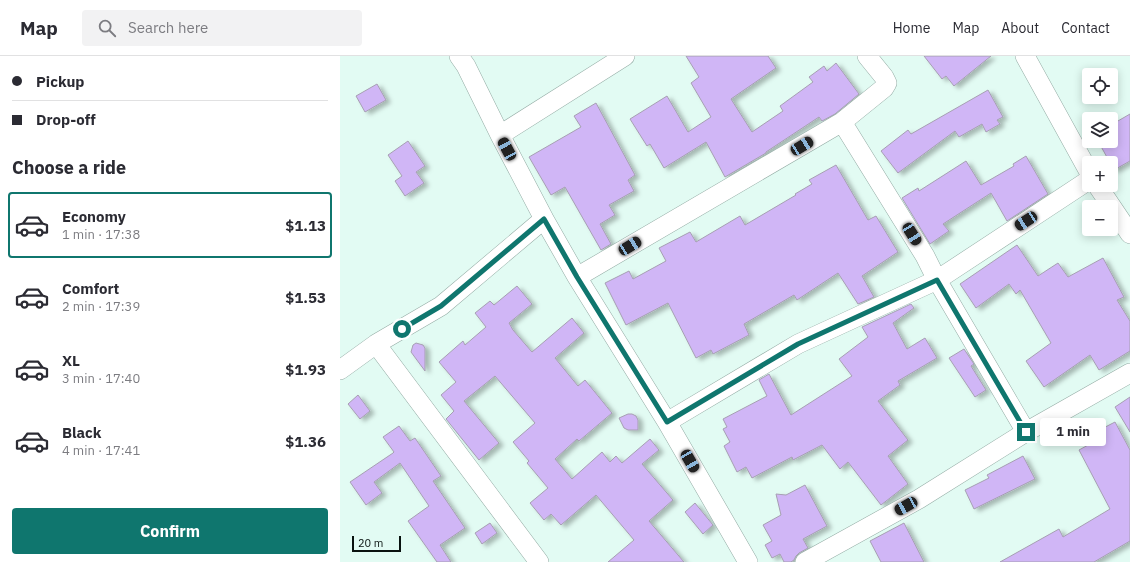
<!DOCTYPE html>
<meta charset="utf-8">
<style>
body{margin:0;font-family:"IBM Plex Sans",sans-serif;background:#f2f2f3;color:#2b2b33;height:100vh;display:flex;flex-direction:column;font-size:15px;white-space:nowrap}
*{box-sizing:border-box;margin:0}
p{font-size:13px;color:#7c7c81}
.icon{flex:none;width:22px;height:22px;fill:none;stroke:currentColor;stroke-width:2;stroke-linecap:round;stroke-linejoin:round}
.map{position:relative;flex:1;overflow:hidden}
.sheet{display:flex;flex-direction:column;background:#fff;width:340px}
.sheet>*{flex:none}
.guide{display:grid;align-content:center;height:88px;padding:0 12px;background:#fff}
.controls{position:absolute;left:742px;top:12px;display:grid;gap:8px}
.controls a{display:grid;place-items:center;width:36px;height:36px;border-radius:4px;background:#fff;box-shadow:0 2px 10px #0003;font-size:20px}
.scale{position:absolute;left:12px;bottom:10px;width:49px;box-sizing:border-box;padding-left:4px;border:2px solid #09120f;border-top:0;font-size:11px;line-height:14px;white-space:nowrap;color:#09120f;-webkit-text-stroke:3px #e2fbf3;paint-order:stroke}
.end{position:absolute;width:18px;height:18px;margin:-9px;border:5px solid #0f766e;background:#fff;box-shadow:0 0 0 2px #fff}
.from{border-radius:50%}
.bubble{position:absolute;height:28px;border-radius:4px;background:#fff;box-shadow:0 2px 10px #0003;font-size:13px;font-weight:700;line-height:28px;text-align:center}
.car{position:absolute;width:12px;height:24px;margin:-12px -6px;border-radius:5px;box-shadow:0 0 3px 1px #0007;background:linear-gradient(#222 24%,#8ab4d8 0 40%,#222 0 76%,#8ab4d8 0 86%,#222 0)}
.guide b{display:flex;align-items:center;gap:14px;height:38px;font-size:15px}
.guide b+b{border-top:1px solid #e1e1e2}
.guide i{width:10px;height:10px;background:#2b2b33}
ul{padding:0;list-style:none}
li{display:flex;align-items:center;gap:12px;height:66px;margin:0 8px 6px;padding:0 4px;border:2px solid transparent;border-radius:4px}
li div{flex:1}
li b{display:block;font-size:15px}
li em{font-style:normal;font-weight:700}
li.current{border-color:#0f766e}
li>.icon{width:36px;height:36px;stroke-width:1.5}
h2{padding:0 12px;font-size:18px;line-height:48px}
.cta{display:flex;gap:8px;margin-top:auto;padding:8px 12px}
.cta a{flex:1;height:46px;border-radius:4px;background:#0f766e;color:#fff;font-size:16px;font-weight:700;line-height:46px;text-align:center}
header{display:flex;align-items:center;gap:24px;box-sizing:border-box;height:56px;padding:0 20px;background:#fff;border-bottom:1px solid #e1e1e2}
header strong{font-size:19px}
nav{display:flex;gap:22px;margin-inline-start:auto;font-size:14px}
.search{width:280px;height:36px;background:#f2f2f3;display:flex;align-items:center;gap:10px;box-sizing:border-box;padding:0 14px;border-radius:4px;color:#7c7c81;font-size:15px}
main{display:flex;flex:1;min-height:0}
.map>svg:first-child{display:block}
.building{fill:#d0b6f6;stroke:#a69fb2;filter:url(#shadow)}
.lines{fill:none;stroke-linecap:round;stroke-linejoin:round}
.street-casing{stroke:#93aba4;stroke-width:20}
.street{stroke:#fff;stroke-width:19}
.route{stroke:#0f766e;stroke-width:5}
</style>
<header>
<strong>Map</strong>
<div class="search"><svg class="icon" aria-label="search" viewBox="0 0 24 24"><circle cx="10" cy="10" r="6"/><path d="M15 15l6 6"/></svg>Search here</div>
<nav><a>Home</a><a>Map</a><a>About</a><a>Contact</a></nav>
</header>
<main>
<section class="sheet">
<div class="guide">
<b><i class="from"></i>Pickup</b>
<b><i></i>Drop-off</b>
</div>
<h2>Choose a ride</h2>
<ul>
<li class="current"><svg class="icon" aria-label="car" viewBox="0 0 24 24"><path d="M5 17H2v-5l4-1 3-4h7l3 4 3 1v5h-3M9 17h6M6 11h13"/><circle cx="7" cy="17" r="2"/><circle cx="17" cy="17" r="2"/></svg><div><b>Economy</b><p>1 min · 17:38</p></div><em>$1.13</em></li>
<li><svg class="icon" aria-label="car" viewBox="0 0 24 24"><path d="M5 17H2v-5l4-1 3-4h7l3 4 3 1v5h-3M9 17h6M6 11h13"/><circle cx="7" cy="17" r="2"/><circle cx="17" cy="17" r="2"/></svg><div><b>Comfort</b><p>2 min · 17:39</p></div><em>$1.53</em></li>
<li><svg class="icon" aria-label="car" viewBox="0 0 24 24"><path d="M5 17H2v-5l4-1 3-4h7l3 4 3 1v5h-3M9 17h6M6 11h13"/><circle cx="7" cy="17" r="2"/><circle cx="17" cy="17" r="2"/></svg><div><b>XL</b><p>3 min · 17:40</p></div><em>$1.93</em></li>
<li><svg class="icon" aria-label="car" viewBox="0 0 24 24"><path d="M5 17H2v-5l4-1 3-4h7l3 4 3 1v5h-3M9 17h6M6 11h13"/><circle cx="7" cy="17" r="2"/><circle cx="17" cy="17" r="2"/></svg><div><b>Black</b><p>4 min · 17:41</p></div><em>$1.36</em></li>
</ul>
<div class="cta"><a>Confirm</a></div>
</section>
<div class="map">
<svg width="790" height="506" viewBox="0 0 790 506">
<defs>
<filter id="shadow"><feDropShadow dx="4.5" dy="2.5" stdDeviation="2" flood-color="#0004"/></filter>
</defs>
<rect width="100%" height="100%" fill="#e2fbf3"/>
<path class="building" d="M346,0H428L436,12L391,43L412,76L443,55L440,50L473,26L469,21L484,10L487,15L496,7L519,38L495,58L482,65L479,61L426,96V97L385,121L366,86L324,112L310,88L307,90L290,63L327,40L348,76L371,61L351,27L359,21Z
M584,0H651L614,30L606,20L602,23Z
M37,28L46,44L25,56L16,40Z
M648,34L663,61L657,64L660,68L646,76L642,68L619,81L615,75L558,117L541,95L568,74L571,78Z
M256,47L295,119L288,124L294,135L269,149L275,159L260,168L271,188L261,194L225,131L211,139L189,101L241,71L234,60Z
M790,58V105L774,114L758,85H771V69Z
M68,85L85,110L76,116L84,127L65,140L55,125L62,120L48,99Z
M686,100L708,138L667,165L651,137L603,168L609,175L590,188L562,142L578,132L579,135L626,105L641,129L674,110L673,108Z
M496,109L528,164L536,160L558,196L522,220L534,241L518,248L498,217L457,244L454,239L404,268L409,279L373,298L371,294L356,302L328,247L286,269L265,227L289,215L293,223L326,205L319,192L350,176L356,186L400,160L405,169L456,139L455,138L472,128L469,124Z
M677,189L698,220L718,207L728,221L763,202L784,241L777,244L790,265V295L759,314L750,299L704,331L686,305L711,287L680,234L676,238L669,228L636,252L620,228Z
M177,230L192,248L169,267L173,274L192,296L232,262L244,277L215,302L238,330L245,324L272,357L239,385L237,383L215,403L232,423L262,396L270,406L276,400L282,407L310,383L319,394L302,408L333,444L309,465L344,506H268L294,484L256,439L221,469L211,458L204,464L190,447L208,432L187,407L189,405L173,386L195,367L155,320L124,345L159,387L139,404L106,363L114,355L101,339L116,326L99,306L123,285L125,289L146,271L135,257L150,245L154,249Z
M571,248L574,252L553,267L567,293L585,282L597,302L558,325L560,329L538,345L568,384L548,400L568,428L541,449L508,406L500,413L482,389L453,404L452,401L412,422L406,411L397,416L384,390L390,386L383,373L387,371L383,363L427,340L419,324L429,318L451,359L512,320L499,303L528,281L522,271Z
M76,287L83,289L85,292V315L71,296L73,289Z
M624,293L634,308L631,310L646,334L635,341L609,302Z
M18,339L30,355L20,363L8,348Z
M790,341V376L775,351Z
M288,358H292L296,360L298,364V374H288L284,372L279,362Z
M775,366L790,394V485L754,506H660L719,473L723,481L770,453L739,394L750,388L746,381Z
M59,370L70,385L75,382L101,420L93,425L125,472L100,489L111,506H97L68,465L89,450L60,407L34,426L42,437L26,449L10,426L53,397L54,396L43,381Z
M683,400L695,423L634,453L625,434L649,422L647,419Z
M465,429L487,470L463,483L468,492L459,497L456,500L454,504L451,506H444L440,498L432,502L425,489L432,485L423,469L441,459L436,438L446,439Z
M355,447L373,469L363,478L345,456Z
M150,467L157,477L142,488L135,477Z
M564,467L584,506H541L530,485Z"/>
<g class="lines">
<g class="street-casing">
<path id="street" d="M119,0L126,10L160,79L204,163L237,221L327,366L408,506
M685,0L749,116
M502,66L585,200L597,224L686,376
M160,79L285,0
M757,129L790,178
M237,221L502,66L544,32L547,27L544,21L527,0
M36,288L199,506
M0,314L36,288L101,250L204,163
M327,366L458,288L597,224L749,124
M465,506L579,443L686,376L790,317"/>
</g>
<use href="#street" class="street"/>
</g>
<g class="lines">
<path class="route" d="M62,273L101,250L204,163L237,221L327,366L458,288L597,224L686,376"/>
</g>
</svg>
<div class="controls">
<a><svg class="icon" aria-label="locate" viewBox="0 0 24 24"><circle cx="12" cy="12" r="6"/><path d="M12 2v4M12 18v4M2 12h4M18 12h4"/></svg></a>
<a><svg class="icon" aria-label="layers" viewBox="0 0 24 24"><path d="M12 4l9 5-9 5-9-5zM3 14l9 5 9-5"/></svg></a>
<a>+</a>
<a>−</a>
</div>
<div class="scale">20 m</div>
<i class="end from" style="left:62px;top:273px"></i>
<i class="end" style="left:686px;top:376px"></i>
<div class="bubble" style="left:700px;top:362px;width:66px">1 min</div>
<i class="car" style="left:462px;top:90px;rotate:59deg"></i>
<i class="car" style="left:167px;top:93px;rotate:332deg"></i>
<i class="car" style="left:686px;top:165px;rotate:237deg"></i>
<i class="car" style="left:572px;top:178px;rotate:148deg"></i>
<i class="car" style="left:290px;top:190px;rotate:59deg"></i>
<i class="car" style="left:350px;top:405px;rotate:150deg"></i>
<i class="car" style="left:566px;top:450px;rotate:241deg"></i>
</div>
</main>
